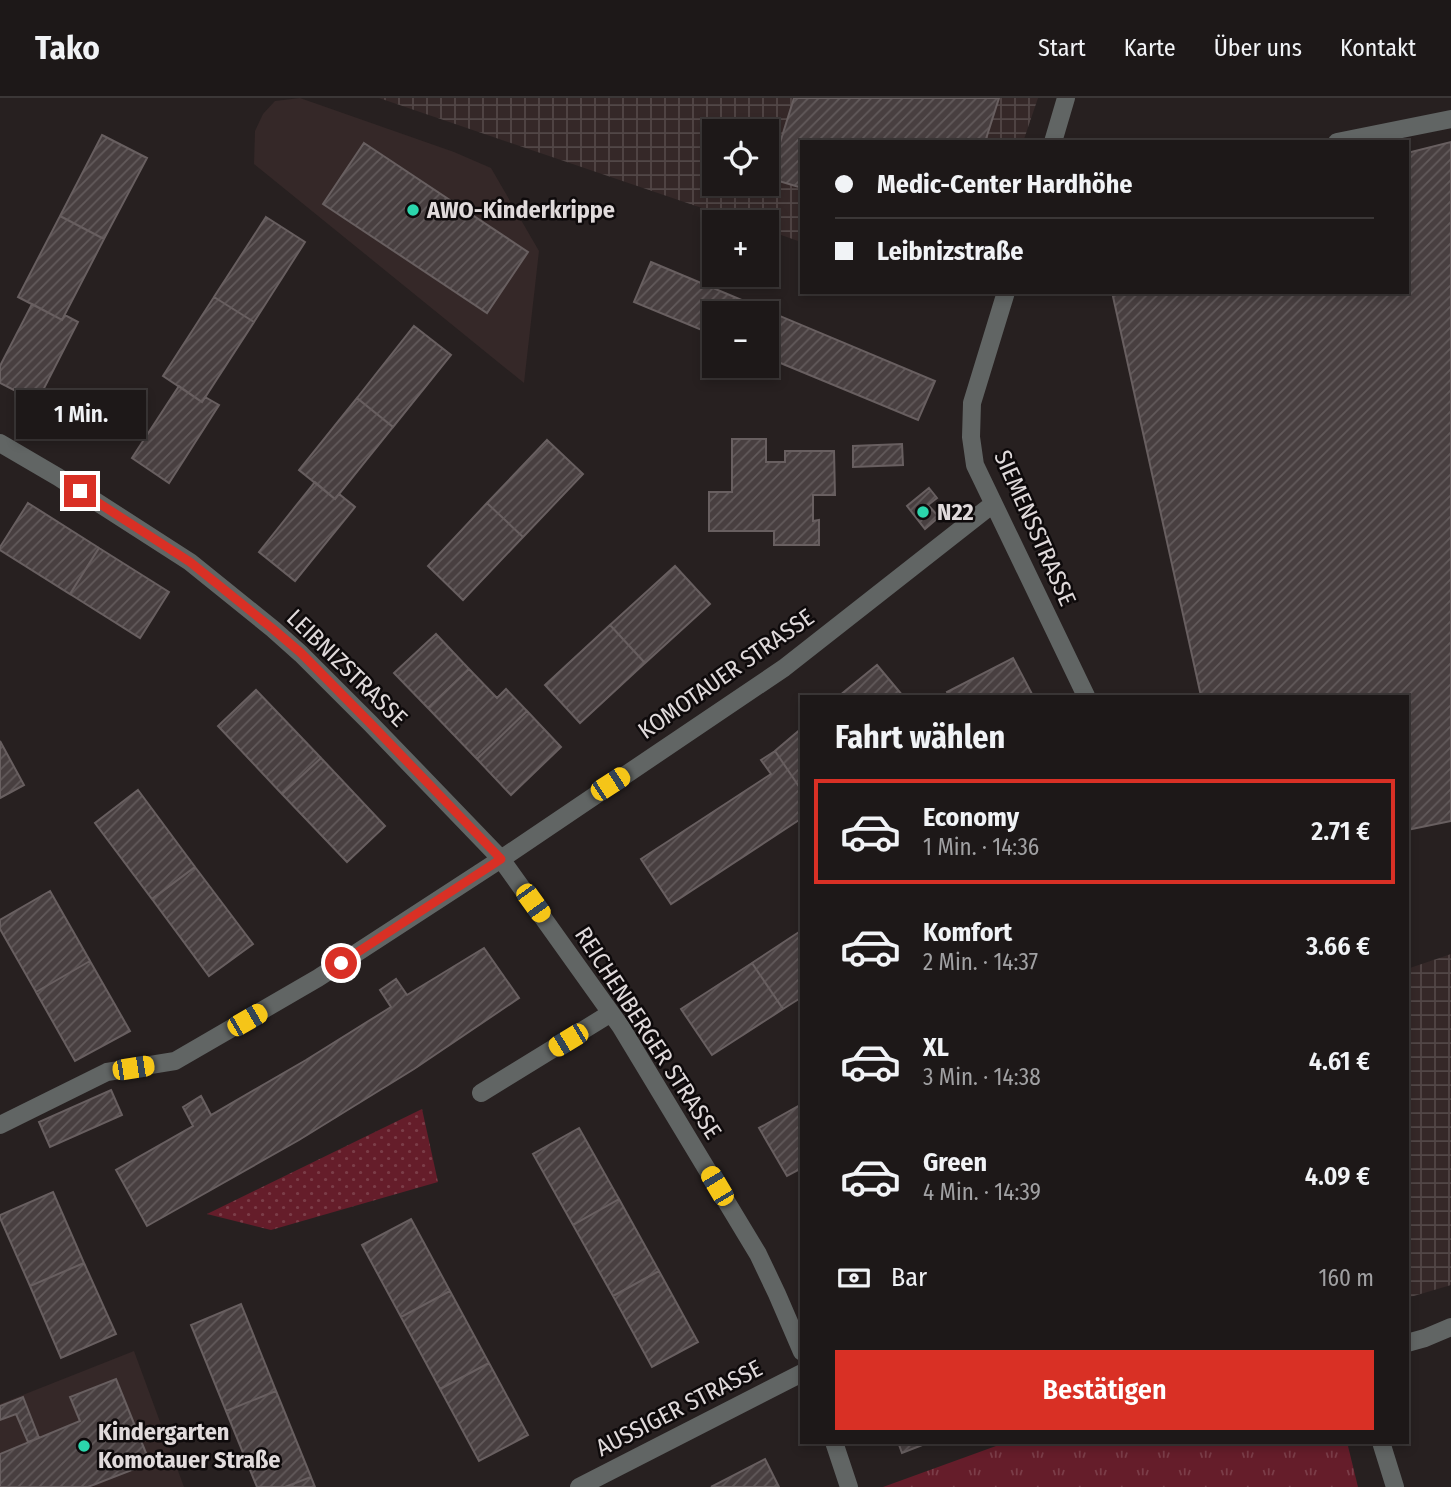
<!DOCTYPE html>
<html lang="de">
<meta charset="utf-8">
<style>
body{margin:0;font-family:"Fira Sans Condensed",sans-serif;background:#252121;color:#f1f3f6;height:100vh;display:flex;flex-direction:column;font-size:26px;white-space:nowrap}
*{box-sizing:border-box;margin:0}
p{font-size:23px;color:#a0a0a2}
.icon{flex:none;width:38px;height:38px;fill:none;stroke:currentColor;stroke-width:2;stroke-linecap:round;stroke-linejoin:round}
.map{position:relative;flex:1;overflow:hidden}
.panel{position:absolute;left:800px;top:597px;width:609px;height:749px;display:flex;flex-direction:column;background:#1d1818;border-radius:0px;box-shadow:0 4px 10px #0003,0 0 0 2px #3b3737}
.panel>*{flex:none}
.banner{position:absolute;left:800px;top:42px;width:609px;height:154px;border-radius:0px;box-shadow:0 4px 10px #0003,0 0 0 2px #3b3737;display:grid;align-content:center;height:154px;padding:0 35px;background:#1d1818}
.controls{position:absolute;left:702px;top:21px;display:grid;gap:14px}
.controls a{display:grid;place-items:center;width:77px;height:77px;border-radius:0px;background:#1d1818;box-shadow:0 4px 10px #0003,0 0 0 2px #3b3737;font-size:35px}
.end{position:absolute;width:32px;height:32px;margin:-16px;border:9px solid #d93025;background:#fff;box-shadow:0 0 0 4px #fff}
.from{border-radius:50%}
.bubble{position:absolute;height:49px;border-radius:0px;background:#1d1818;box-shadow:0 4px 10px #0003,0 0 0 2px #3b3737;font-size:23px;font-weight:600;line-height:49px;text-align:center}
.car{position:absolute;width:21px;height:42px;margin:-21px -10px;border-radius:9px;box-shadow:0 0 5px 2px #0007;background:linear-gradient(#f5c518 24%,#345 0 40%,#f5c518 0 76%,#345 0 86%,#f5c518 0)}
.banner b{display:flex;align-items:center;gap:24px;height:66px;font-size:26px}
.banner b+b{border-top:2px solid #3b3737}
.banner i{width:18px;height:18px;background:#f1f3f6}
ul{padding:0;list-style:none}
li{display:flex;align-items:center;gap:21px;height:105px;margin:0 14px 10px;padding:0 21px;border:4px solid transparent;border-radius:0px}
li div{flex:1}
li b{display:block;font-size:26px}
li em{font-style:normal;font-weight:600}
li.active{border-color:#d93025}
li>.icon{width:63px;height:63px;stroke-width:1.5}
h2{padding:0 35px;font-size:32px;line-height:84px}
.pay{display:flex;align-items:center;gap:18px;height:77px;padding:0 35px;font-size:26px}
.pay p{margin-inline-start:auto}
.cta{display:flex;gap:14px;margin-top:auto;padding:14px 35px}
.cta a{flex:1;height:80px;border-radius:0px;background:#d93025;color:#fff;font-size:28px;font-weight:600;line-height:80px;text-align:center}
header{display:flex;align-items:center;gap:42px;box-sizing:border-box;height:98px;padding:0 35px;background:#1d1818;border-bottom:2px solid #3b3737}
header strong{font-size:33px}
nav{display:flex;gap:38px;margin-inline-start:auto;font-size:24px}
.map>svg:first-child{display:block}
.built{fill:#352828}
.industrial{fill:url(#industrial-grid);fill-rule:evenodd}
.grass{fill:url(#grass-dots)}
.park{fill:url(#park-tufts)}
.building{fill:url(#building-hatch);stroke:#685f60;stroke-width:2}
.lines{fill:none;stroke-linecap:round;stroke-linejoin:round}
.minor{stroke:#616564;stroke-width:18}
.route{stroke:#d93025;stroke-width:9}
.poi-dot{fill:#2bd5ac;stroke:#0e0a0b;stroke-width:2.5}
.labels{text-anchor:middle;stroke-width:5;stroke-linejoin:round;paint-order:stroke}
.poi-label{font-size:24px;font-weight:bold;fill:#e0dadb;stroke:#0e0a0b;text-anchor:start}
.street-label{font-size:24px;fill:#e0dadb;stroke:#0e0a0b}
</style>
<header>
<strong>Tako</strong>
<nav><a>Start</a><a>Karte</a><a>Über uns</a><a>Kontakt</a></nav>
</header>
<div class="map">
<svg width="1451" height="1389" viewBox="0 0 1451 1389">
<defs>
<pattern id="industrial-grid" width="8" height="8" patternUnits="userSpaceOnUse" patternTransform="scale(1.75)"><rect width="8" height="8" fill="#352828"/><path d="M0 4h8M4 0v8" fill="none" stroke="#524747"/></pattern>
<pattern id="grass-dots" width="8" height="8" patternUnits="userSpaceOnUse" patternTransform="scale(1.75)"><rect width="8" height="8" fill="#651d2a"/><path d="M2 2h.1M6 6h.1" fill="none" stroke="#7b3d48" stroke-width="1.8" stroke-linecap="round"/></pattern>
<pattern id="park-tufts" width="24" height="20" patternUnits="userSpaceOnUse" patternTransform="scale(1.75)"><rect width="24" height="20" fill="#651d2a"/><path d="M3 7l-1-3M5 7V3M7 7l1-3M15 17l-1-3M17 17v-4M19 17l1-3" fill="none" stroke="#7b3d48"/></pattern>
<pattern id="building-hatch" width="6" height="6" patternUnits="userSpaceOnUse" patternTransform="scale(1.75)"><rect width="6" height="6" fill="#483f40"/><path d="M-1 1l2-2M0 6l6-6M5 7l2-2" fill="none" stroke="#625a5b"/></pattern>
</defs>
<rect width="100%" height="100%" fill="#272020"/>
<path class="built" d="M300,0L454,54L491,70L539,153L524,285L254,66L255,33L263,16L275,3Z
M134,1253L184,1389H0V1306Z"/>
<path class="industrial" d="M379,0H1038L1023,44H802L801,144L767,132L766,124H743ZM714,33H766V86H714Z
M1451,856V1187L1407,1200V871Z"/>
<path class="grass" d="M422,1011L438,1084L271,1132L207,1116Z"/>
<path class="park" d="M1007,1344H1347L1358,1389H883Z"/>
<path class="building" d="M794,0H999L985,44H802V90L769,80Z
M102,37L147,60L104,141L60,118Z
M1451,44V723L1407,732V598H1201L1112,194H1407V55Z
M364,45L528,154L487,215L323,106Z
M60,118L104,141L62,222L18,199Z
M266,119L305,144L254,224L214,199Z
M651,164L935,283L918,322L766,259V215H714V237L634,204Z
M214,199L254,224L202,304L163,278Z
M32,206L62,222L65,217L78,224L37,304L0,285V268Z
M414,228L451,257L393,329L357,300Z
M179,288L202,304L205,299L219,307L169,385L132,360Z
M357,300L393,329L335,401L299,372Z
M732,341H766V364H785V353H834L835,397H813V423L819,422V447H774V433H709V394H732Z
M547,342L583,376L523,439L487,405Z
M902,346L903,367L853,369V348Z
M315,384L335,401L339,396L355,409L295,483L259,454Z
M929,390L937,400L928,407L939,419L925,431L907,408Z
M28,405L99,450L70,496L0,452V449Z
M487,405L523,439L463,502L428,468Z
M99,450L169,494L140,540L70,496Z
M675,468L710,506L645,565L610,527Z
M610,527L645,565L580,625L545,587Z
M436,536L469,571L428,610L394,575Z
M1013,560L1033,598H949L947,594Z
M877,567L903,598H839Z
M469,571L497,600L506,591L527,613L477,661L428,610Z
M256,592L321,660L282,696L218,628Z
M527,613L561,649L511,697L477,661Z
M802,630V693L775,653Z
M0,643L24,687L0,700Z
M775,653L802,693V720L671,806L641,761L771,676L761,662Z
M321,660L385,728L347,764L282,696Z
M138,692L195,769L152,801L95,725Z
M195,769L253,846L209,878L152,801Z
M50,793L90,863L36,894L0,831V822Z
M802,832V899L783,911L752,865Z
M484,850L519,900L414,971L299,1042L147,1128L116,1072L193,1028L183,1009L201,998L211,1017L306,962L391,909L380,892L396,881L407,897Z
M90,863L130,933L75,963L36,894Z
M752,865L783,911L712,957L681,911Z
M111,992L122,1017L50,1049L39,1024Z
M802,1006V1070L787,1078L759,1030Z
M579,1030L619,1101L573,1127L533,1056Z
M53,1094L84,1165L30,1188L0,1120V1117Z
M619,1101L659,1173L613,1198L573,1127Z
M411,1121L450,1193L401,1219L362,1147Z
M84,1165L116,1236L61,1260L30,1188Z
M659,1173L698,1244L652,1269L613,1198Z
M450,1193L489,1265L440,1291L401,1219Z
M241,1206L276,1293L226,1313L191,1227Z
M489,1265L528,1337L479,1363L440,1291Z
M116,1281L150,1365L88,1389H0V1356L80,1323L70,1299Z
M276,1293L311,1379L285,1389H257L226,1313Z
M23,1299L39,1340L28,1344L16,1316L0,1322V1308Z
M898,1344H930L902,1355Z
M765,1361L779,1389H711Z
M311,1379L315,1389H285Z"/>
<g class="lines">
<path class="minor" d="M1053,44L1066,0
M1337,44L1451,21
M1006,194L972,305L971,339L975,367L1086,598
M0,345L58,379L190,464L273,531L301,556L370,625L501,761L621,929L758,1156L777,1196L802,1254
M481,995L611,915
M0,1027L107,974L175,963L318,880L501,761L784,570L993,406
M1407,1245L1425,1240L1451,1229
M834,1344L849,1389
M1381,1344L1395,1389
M579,1389L802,1275"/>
</g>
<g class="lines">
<path class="route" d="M80,393L190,464L273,531L301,555L370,625L501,761L341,865"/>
</g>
<g class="poi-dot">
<circle cx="413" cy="112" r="7"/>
<circle cx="923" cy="414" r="7"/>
<circle cx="84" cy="1348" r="7"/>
</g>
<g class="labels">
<g class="poi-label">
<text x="427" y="120">AWO-Kinderkrippe</text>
<text x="937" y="422">N22</text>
<text x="98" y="1342">Kindergarten<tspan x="98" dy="28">Komotauer Straße</tspan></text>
</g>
<g class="street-label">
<text transform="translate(1035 430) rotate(66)" y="8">SIEMENSSTRASSE</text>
<text transform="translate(347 570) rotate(44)" y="8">LEIBNIZSTRASSE</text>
<text transform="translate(726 576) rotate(-35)" y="8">KOMOTAUER STRASSE</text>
<text transform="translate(648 935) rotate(57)" y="8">REICHENBERGER STRASSE</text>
<text transform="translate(679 1310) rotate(-27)" y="8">AUSSIGER STRASSE</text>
</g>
</g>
</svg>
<div class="controls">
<a><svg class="icon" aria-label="locate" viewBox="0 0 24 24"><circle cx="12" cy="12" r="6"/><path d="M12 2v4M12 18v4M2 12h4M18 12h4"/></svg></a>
<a>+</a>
<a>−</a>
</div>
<i class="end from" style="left:341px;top:865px"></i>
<i class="end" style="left:80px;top:393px"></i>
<div class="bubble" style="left:16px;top:292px;width:130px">1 Min.</div>
<i class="car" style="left:610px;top:686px;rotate:57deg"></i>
<i class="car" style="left:533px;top:805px;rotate:144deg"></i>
<i class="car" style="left:247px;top:922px;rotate:60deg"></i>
<i class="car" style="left:568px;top:942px;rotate:239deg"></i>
<i class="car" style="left:133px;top:970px;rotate:81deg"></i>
<i class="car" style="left:717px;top:1088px;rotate:329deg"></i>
<div class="banner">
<b><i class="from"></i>Medic-Center Hardhöhe</b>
<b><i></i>Leibnizstraße</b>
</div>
<section class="panel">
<h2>Fahrt wählen</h2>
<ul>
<li class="active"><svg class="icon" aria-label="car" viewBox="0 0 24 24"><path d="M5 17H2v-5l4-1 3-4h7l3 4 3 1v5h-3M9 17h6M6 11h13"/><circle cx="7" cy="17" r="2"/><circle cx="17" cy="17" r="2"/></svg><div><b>Economy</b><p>1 Min. · 14:36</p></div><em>2.71 €</em></li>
<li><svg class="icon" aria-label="car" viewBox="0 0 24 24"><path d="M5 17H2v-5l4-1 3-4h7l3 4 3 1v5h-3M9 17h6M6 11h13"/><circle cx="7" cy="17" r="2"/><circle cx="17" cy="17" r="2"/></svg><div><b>Komfort</b><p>2 Min. · 14:37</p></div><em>3.66 €</em></li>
<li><svg class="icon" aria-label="car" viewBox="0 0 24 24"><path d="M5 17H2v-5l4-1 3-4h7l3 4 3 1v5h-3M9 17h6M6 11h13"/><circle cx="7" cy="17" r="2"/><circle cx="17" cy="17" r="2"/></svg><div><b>XL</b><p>3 Min. · 14:38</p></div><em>4.61 €</em></li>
<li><svg class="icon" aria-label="car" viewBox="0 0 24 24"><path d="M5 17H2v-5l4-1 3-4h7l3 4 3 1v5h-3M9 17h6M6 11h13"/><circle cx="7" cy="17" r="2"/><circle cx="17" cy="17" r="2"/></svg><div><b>Green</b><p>4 Min. · 14:39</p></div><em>4.09 €</em></li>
</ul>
<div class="pay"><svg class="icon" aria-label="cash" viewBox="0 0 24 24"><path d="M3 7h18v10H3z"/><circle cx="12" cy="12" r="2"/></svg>Bar<p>160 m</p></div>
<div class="cta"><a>Bestätigen</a></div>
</section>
</div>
